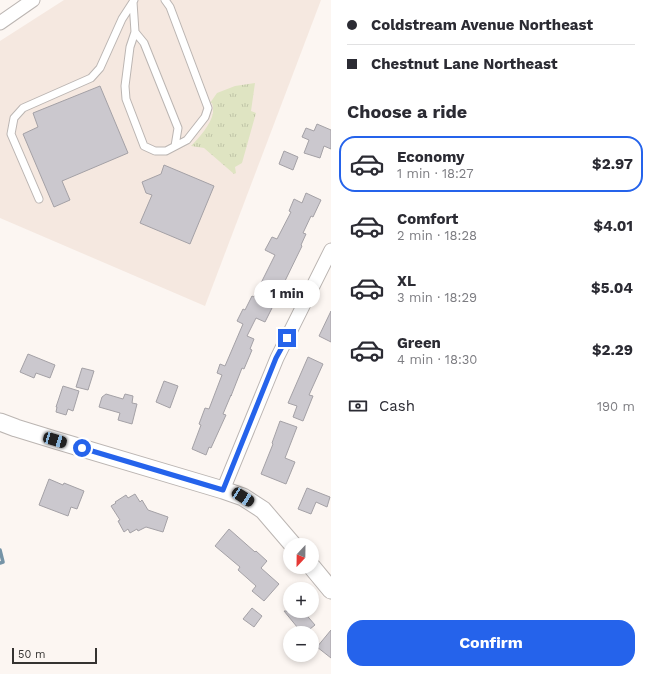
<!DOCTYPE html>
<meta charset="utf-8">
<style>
body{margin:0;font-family:"Work Sans",sans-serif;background:#f2f2f3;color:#2b2b33;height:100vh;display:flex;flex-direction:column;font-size:15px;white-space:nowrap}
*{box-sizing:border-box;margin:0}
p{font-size:13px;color:#7c7c81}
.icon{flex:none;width:22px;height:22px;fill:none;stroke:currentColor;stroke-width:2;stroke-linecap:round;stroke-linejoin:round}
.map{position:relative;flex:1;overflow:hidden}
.panel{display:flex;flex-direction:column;background:#fff;width:320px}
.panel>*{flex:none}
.guide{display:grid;align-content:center;height:88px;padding:0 16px;background:#fff}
.needle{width:26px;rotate:202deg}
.controls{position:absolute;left:283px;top:538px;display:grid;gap:8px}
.controls a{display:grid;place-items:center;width:36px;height:36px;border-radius:50%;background:#fff;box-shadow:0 2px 6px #0003;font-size:20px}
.scale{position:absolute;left:12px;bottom:10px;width:85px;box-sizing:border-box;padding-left:4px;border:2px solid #353331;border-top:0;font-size:11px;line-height:14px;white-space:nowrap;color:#353331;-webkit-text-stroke:3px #fcf6f2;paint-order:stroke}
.end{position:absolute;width:18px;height:18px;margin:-9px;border:5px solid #2563eb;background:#fff;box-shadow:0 0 0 2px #fff}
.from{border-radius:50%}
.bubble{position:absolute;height:28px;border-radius:14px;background:#fff;box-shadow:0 2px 6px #0003;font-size:13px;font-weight:700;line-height:28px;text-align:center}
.car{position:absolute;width:12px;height:24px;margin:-12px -6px;border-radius:5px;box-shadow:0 0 3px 1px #0007;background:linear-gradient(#222 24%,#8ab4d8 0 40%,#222 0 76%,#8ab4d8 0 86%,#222 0)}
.guide b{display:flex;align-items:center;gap:14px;height:38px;font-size:15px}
.guide b+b{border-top:1px solid #e1e1e2}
.guide i{width:10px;height:10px;background:#2b2b33}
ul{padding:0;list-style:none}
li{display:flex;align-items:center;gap:12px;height:56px;margin:0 8px 6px;padding:0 8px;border:2px solid transparent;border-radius:16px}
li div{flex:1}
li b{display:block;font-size:15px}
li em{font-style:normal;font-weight:700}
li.selected{border-color:#2563eb}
li>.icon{width:36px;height:36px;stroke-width:1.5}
h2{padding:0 16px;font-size:18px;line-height:48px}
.pay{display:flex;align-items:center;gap:10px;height:44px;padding:0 16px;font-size:15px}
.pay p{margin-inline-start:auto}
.primary-button{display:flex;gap:8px;margin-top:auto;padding:8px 16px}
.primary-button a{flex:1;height:46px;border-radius:16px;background:#2563eb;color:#fff;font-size:16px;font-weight:700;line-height:46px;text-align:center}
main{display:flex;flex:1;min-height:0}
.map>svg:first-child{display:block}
.built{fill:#f5e8e0}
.grass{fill:url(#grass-tufts)}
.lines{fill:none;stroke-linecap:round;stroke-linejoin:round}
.stream{stroke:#7694a7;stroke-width:3.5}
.building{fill:#cbc8ce;stroke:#a4a1a6}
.service-casing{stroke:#bbb5b2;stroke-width:9}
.minor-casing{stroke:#bbb5b2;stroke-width:15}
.tertiary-casing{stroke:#bbb5b2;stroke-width:19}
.service{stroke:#fff;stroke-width:7}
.minor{stroke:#fff;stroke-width:13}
.tertiary{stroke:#fff;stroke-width:17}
.route{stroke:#2563eb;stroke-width:5}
</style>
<main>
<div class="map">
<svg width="331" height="674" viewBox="0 0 331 674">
<defs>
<pattern id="grass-tufts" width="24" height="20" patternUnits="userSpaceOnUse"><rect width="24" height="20" fill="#dfe4c2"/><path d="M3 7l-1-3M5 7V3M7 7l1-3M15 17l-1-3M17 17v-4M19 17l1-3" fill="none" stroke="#c0c4a7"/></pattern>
</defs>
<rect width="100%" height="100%" fill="#fcf6f2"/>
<path class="built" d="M64,0H321L205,306L0,218V41Z"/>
<path class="grass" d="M255,83L251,111L256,113L242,163L235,167L236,173L234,174L204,148L191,146C199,138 211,124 213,113C213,110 213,106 212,103H210L217,93L235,86Z"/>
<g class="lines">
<path class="stream" d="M0,550L3,562L0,563"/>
</g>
<path class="building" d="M100,86L128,153L62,181L70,200L54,207L23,134L38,127L33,113Z
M317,124L331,130V149L324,146L320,158L304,153L309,140L302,137L306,128L314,131Z
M284,151L298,157L293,170L279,164Z
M164,165L214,186L190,244L140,223L152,195L146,193L142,182L161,174Z
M306,193L321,200L313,217L311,216L303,233L306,234L301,245L302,246L283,285L281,284L270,305L273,306L265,322L256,318L247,336L254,339L250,349L252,350L244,369L242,368L231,396V395L223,414L226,415L211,448L209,447L206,455L192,449L201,425L199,424L205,408L209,409L222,375L217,373L220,364L225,366L243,324L237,321L243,309L245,310L252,296L254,297L275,255L265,250L272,237L277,239L291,212L289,211L294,199L302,203Z
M331,311V342L319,336Z
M28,354L55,365L50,378L36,373L34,378L20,372Z
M308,357L323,364L309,395L313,396L303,421L293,417L297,406L288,403Z
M82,368L94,371L88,390L76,387Z
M164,381L178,386L170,408L156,402Z
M63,386L79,391L73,411L68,409L66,415L56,412L57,407H56Z
M106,394L123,399L125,394L133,396L132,403L137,404L132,424L118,420L120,413L99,407L102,397Z
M280,421L297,427L285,458L295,462L286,484L261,474L273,444L272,443Z
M49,479L63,485L64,483L84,491L77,509L71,507L68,516L39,505Z
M307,488L330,497L327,507L316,502L311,514L298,509Z
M135,494L140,502L142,500L148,510L168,517L163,532L146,527L138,531L137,529L130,533L128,529L124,532L118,521L120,520L111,506L116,503L115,502L126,495L128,498Z
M229,529L255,552L256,551L267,561L261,568L279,584L264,601L252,591L256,586L238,570L240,567L215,546Z
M252,608L262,616L254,627L243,619Z
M284,611H303L315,625L305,633H302Z
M331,630V658L317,647Z"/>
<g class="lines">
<g class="service-casing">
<path id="service" d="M134,0L133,2L135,32L130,47L125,86L126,99L144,146L155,151H166L187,140L205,117L208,108L170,7L165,0
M135,32L144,43L178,128L175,146
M39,199L11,134L14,118L23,108L91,78L100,68L122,19L133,2"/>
</g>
<g class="minor-casing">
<path id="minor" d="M0,23L33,0
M223,490L277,358L331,250"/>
</g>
<g class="tertiary-casing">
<path id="tertiary" d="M0,422L16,428L55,440L223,490L243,497L263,510L293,545
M312,567L331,590"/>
</g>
<use href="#service" class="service"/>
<use href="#minor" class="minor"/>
<use href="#tertiary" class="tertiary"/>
</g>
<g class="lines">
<path class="route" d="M82,448L223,490L276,358L287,338"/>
</g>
</svg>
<div class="controls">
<a><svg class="needle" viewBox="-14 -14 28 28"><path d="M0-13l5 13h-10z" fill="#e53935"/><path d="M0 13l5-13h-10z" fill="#7c7c81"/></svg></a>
<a>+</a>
<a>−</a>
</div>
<div class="scale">50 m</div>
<i class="end from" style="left:82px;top:448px"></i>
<i class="end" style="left:287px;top:338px"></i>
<div class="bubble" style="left:254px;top:280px;width:66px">1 min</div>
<i class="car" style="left:55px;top:440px;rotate:106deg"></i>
<i class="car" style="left:243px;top:497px;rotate:123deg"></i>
</div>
<section class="panel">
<div class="guide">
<b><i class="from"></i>Coldstream Avenue Northeast</b>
<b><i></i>Chestnut Lane Northeast</b>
</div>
<h2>Choose a ride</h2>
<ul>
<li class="selected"><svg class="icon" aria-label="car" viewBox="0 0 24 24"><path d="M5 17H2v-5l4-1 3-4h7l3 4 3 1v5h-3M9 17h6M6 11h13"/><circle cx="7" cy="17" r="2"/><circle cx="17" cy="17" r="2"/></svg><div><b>Economy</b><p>1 min · 18:27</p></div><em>$2.97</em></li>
<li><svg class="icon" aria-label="car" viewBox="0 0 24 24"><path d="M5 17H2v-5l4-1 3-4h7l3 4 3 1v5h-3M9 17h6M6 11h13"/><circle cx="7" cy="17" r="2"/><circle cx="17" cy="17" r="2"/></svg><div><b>Comfort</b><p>2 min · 18:28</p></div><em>$4.01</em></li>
<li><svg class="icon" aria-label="car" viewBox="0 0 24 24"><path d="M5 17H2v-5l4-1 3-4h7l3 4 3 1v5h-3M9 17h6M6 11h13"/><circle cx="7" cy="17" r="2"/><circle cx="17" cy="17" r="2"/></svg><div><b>XL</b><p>3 min · 18:29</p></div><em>$5.04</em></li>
<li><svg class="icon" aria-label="car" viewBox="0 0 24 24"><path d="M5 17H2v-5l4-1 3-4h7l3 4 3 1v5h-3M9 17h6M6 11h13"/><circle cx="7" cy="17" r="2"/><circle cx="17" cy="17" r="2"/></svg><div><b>Green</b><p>4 min · 18:30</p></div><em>$2.29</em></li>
</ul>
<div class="pay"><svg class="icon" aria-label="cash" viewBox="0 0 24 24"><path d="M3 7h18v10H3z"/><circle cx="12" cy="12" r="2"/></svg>Cash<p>190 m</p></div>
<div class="primary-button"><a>Confirm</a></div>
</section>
</main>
